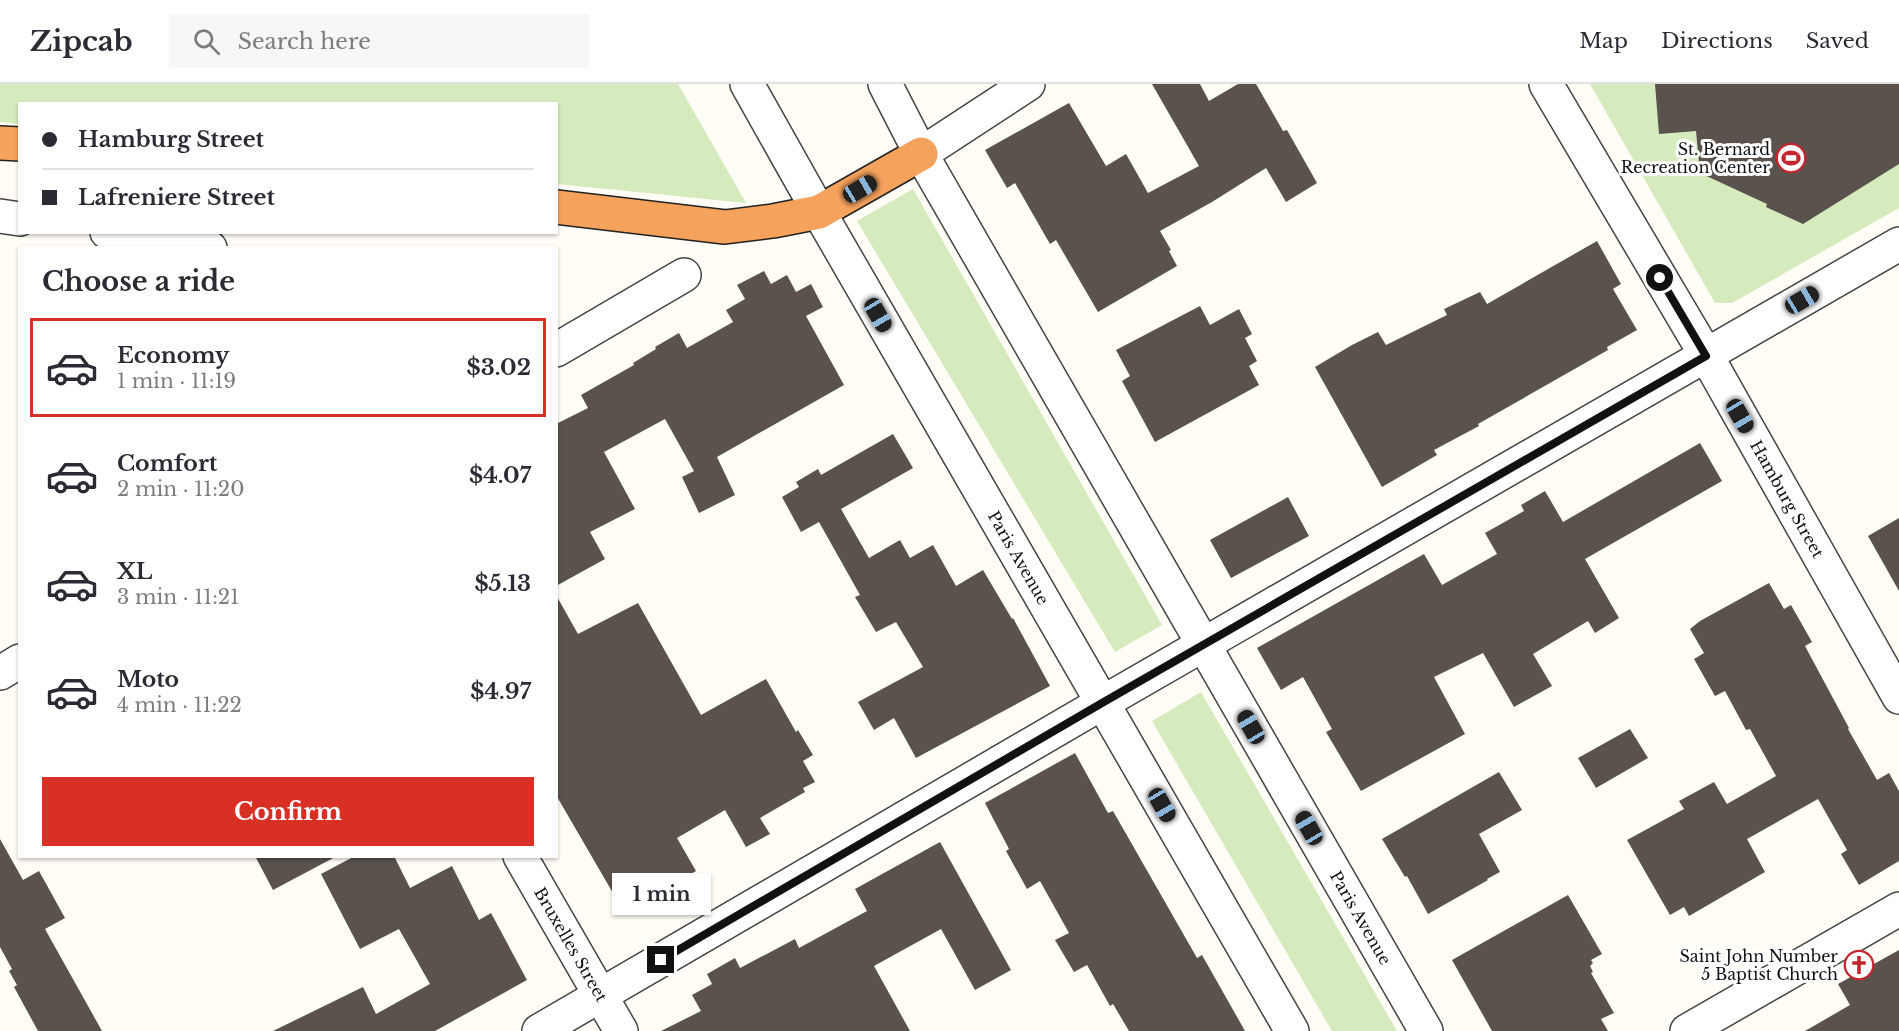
<!DOCTYPE html>
<meta charset="utf-8">
<style>
body{margin:0;font-family:"Libre Baskerville",serif;background:#f7f7f7;color:#2b2b33;height:100vh;display:flex;flex-direction:column;font-size:22px;white-space:nowrap}
*{box-sizing:border-box;margin:0}
p{font-size:20px;color:#7c7c81}
.icon{flex:none;width:33px;height:33px;fill:none;stroke:currentColor;stroke-width:2;stroke-linecap:round;stroke-linejoin:round}
.map{position:relative;flex:1;overflow:hidden}
.panel{position:absolute;left:18px;top:162px;width:540px;height:612px;display:flex;flex-direction:column;background:#fff;border-radius:0px;box-shadow:0 2px 4px #0004}
.panel>*{flex:none}
.guide{position:absolute;left:18px;top:18px;width:540px;height:132px;border-radius:0px;box-shadow:0 2px 4px #0004;display:grid;align-content:center;height:132px;padding:0 24px;background:#fff}
.end{position:absolute;width:27px;height:27px;margin:-14px;border:8px solid #111;background:#fff;box-shadow:0 0 0 3px #fff}
.from{border-radius:50%}
.bubble{position:absolute;height:42px;border-radius:0px;background:#fff;box-shadow:0 2px 4px #0004;font-size:20px;font-weight:800;line-height:42px;text-align:center}
.car{position:absolute;width:18px;height:36px;margin:-18px -9px;border-radius:8px;box-shadow:0 0 4px 2px #0007;background:linear-gradient(#222 24%,#8ab4d8 0 40%,#222 0 76%,#8ab4d8 0 86%,#222 0)}
.guide b{display:flex;align-items:center;gap:21px;height:57px;font-size:22px}
.guide b+b{border-top:2px solid #e1e1e2}
.guide i{width:15px;height:15px;background:#2b2b33}
ul{padding:0;list-style:none}
li{display:flex;align-items:center;gap:18px;height:99px;margin:0 12px 9px;padding:0 12px;border:3px solid transparent;border-radius:0px}
li div{flex:1}
li b{display:block;font-size:22px}
li em{font-style:normal;font-weight:800}
li.on{border-color:#d93025}
li>.icon{width:54px;height:54px;stroke-width:1.5}
h2{padding:0 24px;font-size:27px;line-height:72px}
.action{display:flex;gap:12px;margin-top:auto;padding:12px 24px}
.action a{flex:1;height:69px;border-radius:0px;background:#d93025;color:#fff;font-size:24px;font-weight:800;line-height:69px;text-align:center}
header{display:flex;align-items:center;gap:36px;box-sizing:border-box;height:84px;padding:0 30px;background:#fff;border-bottom:2px solid #e1e1e2}
header strong{font-size:28px}
nav{display:flex;gap:33px;margin-inline-start:auto;font-size:21px}
.search{width:420px;height:54px;background:#f7f7f7;display:flex;align-items:center;gap:15px;box-sizing:border-box;padding:0 21px;border-radius:0px;color:#7c7c81;font-size:22px}
.map>svg:first-child{display:block}
.green{fill:#d5ebbd}
.building{fill:#5a524d}
.lines{fill:none;stroke-linecap:round;stroke-linejoin:round}
.minor-casing{stroke:#444;stroke-width:36}
.highway-casing{stroke:#222;stroke-width:36}
.minor{stroke:#fff;stroke-width:33}
.highway{stroke:#f5a25d;stroke-width:33}
.route{stroke:#111;stroke-width:8}
.labels{text-anchor:middle;stroke-width:6;stroke-linejoin:round;paint-order:stroke}
.poi-label{font-size:16px;fill:#111;stroke:#fff;text-anchor:end}
.street-label{font-size:16px;fill:#111;stroke:#fff}
</style>
<header>
<strong>Zipcab</strong>
<div class="search"><svg class="icon" aria-label="search" viewBox="0 0 24 24"><circle cx="10" cy="10" r="6"/><path d="M15 15l6 6"/></svg>Search here</div>
<nav><a>Map</a><a>Directions</a><a>Saved</a></nav>
</header>
<div class="map">
<svg width="1899" height="947" viewBox="0 0 1899 947">
<rect width="100%" height="100%" fill="#fffdf5"/>
<path class="green" d="M0,0H678L746,119L557,100L556,20H20L19,40L0,38Z
M1590,0H1899V124L1732,219H1715Z
M913,105L1162,541L1115,568L857,137Z
M1201,608L1397,947H1332L1152,637Z"/>
<path class="building" d="M1152,0H1200L1209,17L1238,0H1256L1283,47L1287,46L1317,99L1286,118L1266,84L1212,118L1160,147L1171,166L1169,167L1177,182L1098,228L1056,156L1050,160L1015,99L1007,104L985,66L1069,19L1106,82L1126,70L1148,109L1199,82Z
M1655,0H1899V80L1803,140L1766,123L1767,120L1700,89L1696,47L1659,50Z
M1597,157L1621,200L1613,205L1637,246L1607,263L1608,266L1478,340L1479,342L1434,366L1437,371L1382,403L1315,283L1352,261L1378,248L1386,261L1447,231L1444,225L1480,208L1487,220Z
M764,187L771,200L787,191L796,208L811,200L823,223L806,232L844,301L717,373L735,411L699,429L682,393L694,387L665,335L604,368L635,425L590,448L605,475L556,502V340L588,324L581,311L634,281L633,279L656,265L655,263L679,249L687,264L733,238L726,226L745,215L737,201Z
M1200,222L1210,241L1239,225L1252,250L1245,254L1257,277L1249,282L1259,301L1155,358L1122,297L1130,292L1116,266Z
M893,350L913,384L841,425L869,474L900,456L910,474L933,461L956,502L983,486L1012,535L1013,534L1050,602L916,674L894,634L874,646L858,618L923,583L896,538L876,548L855,513L860,511L819,438L801,448L782,413L799,403L796,398L818,385L821,391Z
M1700,359L1722,397L1585,475L1619,534L1595,549L1588,537L1533,570L1552,602L1514,623L1483,569L1434,593L1465,650L1361,707L1326,648L1332,645L1303,593L1281,606L1257,564L1424,470L1442,501L1497,470L1485,449L1524,427L1521,421L1545,407L1563,438Z
M1288,413L1309,452L1231,494L1210,456Z
M1899,434V507L1868,452Z
M1769,499L1784,525L1791,521L1812,558L1805,562L1849,644L1848,645L1877,696L1889,689L1899,707V777L1859,801L1841,770L1847,766L1818,715L1747,755L1765,788L1689,832L1684,823L1670,831L1627,756L1684,725L1679,717L1714,698L1727,720L1776,692L1750,645L1746,646L1725,607L1715,612L1694,575L1704,569L1690,545L1700,537Z
M556,511L578,550L638,519L701,631L766,595L796,648L798,646L813,671L803,677L815,698L803,704L805,708L760,734L770,750L746,763L725,726L677,754L696,787L624,828L556,711Z
M1630,645L1648,674L1596,704L1578,674Z
M1075,669L1108,729L1113,727L1197,874L1202,871L1245,947H1129L1113,920L1110,922L1087,881L1074,888L1055,856L1069,849L1040,797L1027,805L1006,767L1009,765L985,719Z
M1499,688L1522,726L1479,750L1500,788L1487,795L1488,796L1428,830L1407,792L1405,793L1382,755Z
M0,755L23,796L39,787L65,834L45,845L102,947H38L14,903L17,901L9,887L12,885L0,863Z
M940,758L1011,886L975,906L941,845L874,882L910,947H661L701,927L692,911L712,900L707,890L735,874L740,884L795,855L799,864L867,827L855,805Z
M255,772H337L273,806Z
M355,772H394L410,804L452,782L479,836L491,829L527,896L435,947H273L363,903L376,930L430,900L399,845L360,865L321,790Z
M1568,811L1602,870L1591,876L1593,879L1590,882L1593,888L1591,889L1614,929L1601,935L1608,947H1492L1452,876Z
M1899,866V947H1805L1850,921L1838,900Z"/>
<g class="lines">
<g class="minor-casing">
<g id="minor">
<path id="s1" d="M747,0L819,128L1292,947"/>
<path id="s2" d="M885,0L921,70L1426,947"/>
<path id="s3" d="M1546,0L1706,271L1899,613"/>
<path d="M921,70L1028,0"/>
<path d="M0,132L20,135"/>
<path d="M107,148L210,164"/>
<path d="M556,266L684,191"/>
<path d="M0,589L20,577"/>
<path id="s4" d="M520,772L621,947"/>
<path d="M539,947L1102,619L1899,160"/>
<path d="M1687,947L1899,825"/>
</g>
</g>
<g class="highway-casing">
<path id="highway" d="M0,59L20,60
M556,123L725,143L773,137L819,128L921,70"/>
</g>
<use href="#minor" class="minor"/>
<use href="#highway" class="highway"/>
</g>
<g class="lines">
<path class="route" d="M661,876L1102,619L1706,272L1660,194"/>
</g>
<defs>
<g id="stadium-ring" transform="scale(1.5)"><circle r="9.5" fill="#fff" stroke="#c4262e" stroke-width="1.5"/><path d="M0-5a6.5 5 0 1 0 0 10a6.5 5 0 1 0 0-10ZM-3.5-1.8h7v3.6h-7Z" fill="#c4262e"/></g>
<g id="church-ring" transform="scale(1.5)"><circle r="9.5" fill="#fff" stroke="#c4262e" stroke-width="1.5"/><path d="M-1.2-6h2.4v3.5h3.3v2.4h-3.3V6h-2.4V-.1h-3.3v-2.4h3.3Z" fill="#c4262e"/></g>
</defs>
<g fill-rule="evenodd">
<use href="#stadium-ring" x="1791" y="74"/>
<use href="#church-ring" x="1859" y="881"/>
</g>
<g class="labels">
<g class="poi-label">
<text x="1770" y="71">St. Bernard<tspan x="1770" dy="18">Recreation Center</tspan></text>
<text x="1838" y="878">Saint John Number<tspan x="1838" dy="18">5 Baptist Church</tspan></text>
</g>
<g class="street-label">
<text dy="6" stroke="none"><textPath href="#s3" startOffset="480">Hamburg Street</textPath></text>
<text dy="6" stroke="none"><textPath href="#s1" startOffset="546">Paris Avenue</textPath></text>
<text dy="6" stroke="none"><textPath href="#s2" startOffset="960">Paris Avenue</textPath></text>
<text dy="6" stroke="none"><textPath href="#s4" startOffset="102">Bruxelles Street</textPath></text>
</g>
</g>
</svg>
<i class="end from" style="left:1660px;top:194px"></i>
<i class="end" style="left:661px;top:876px"></i>
<div class="bubble" style="left:612px;top:789px;width:99px">1 min</div>
<i class="car" style="left:860px;top:105px;rotate:60deg"></i>
<i class="car" style="left:1802px;top:216px;rotate:60deg"></i>
<i class="car" style="left:878px;top:231px;rotate:150deg"></i>
<i class="car" style="left:1740px;top:332px;rotate:150deg"></i>
<i class="car" style="left:1251px;top:643px;rotate:330deg"></i>
<i class="car" style="left:1162px;top:721px;rotate:150deg"></i>
<i class="car" style="left:1309px;top:744px;rotate:330deg"></i>
<div class="guide">
<b><i class="from"></i>Hamburg Street</b>
<b><i></i>Lafreniere Street</b>
</div>
<section class="panel">
<h2>Choose a ride</h2>
<ul>
<li class="on"><svg class="icon" aria-label="car" viewBox="0 0 24 24"><path d="M5 17H2v-5l4-1 3-4h7l3 4 3 1v5h-3M9 17h6M6 11h13"/><circle cx="7" cy="17" r="2"/><circle cx="17" cy="17" r="2"/></svg><div><b>Economy</b><p>1 min · 11:19</p></div><em>$3.02</em></li>
<li><svg class="icon" aria-label="car" viewBox="0 0 24 24"><path d="M5 17H2v-5l4-1 3-4h7l3 4 3 1v5h-3M9 17h6M6 11h13"/><circle cx="7" cy="17" r="2"/><circle cx="17" cy="17" r="2"/></svg><div><b>Comfort</b><p>2 min · 11:20</p></div><em>$4.07</em></li>
<li><svg class="icon" aria-label="car" viewBox="0 0 24 24"><path d="M5 17H2v-5l4-1 3-4h7l3 4 3 1v5h-3M9 17h6M6 11h13"/><circle cx="7" cy="17" r="2"/><circle cx="17" cy="17" r="2"/></svg><div><b>XL</b><p>3 min · 11:21</p></div><em>$5.13</em></li>
<li><svg class="icon" aria-label="car" viewBox="0 0 24 24"><path d="M5 17H2v-5l4-1 3-4h7l3 4 3 1v5h-3M9 17h6M6 11h13"/><circle cx="7" cy="17" r="2"/><circle cx="17" cy="17" r="2"/></svg><div><b>Moto</b><p>4 min · 11:22</p></div><em>$4.97</em></li>
</ul>
<div class="action"><a>Confirm</a></div>
</section>
</div>
